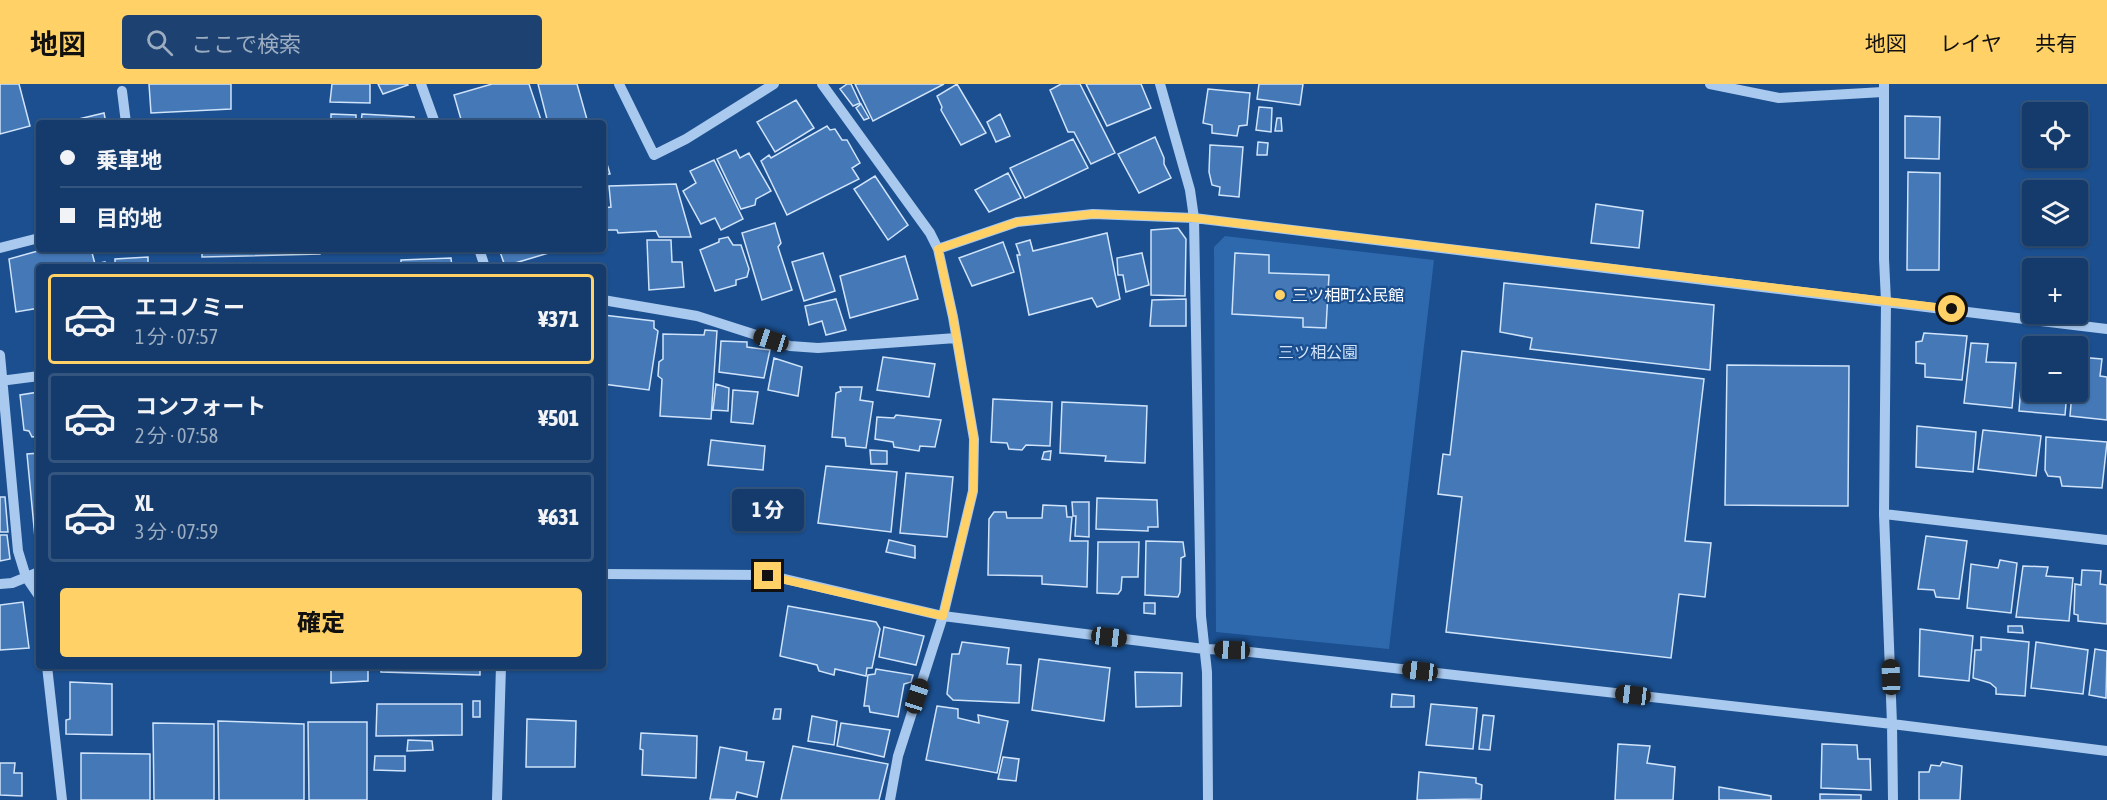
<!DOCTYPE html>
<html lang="ja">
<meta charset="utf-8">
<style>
body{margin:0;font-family:"Asap Condensed","Noto Sans JP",sans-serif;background:#1d4271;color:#f1f3f6;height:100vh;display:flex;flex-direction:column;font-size:22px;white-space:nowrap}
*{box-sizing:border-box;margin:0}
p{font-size:20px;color:#9dadc1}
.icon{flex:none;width:33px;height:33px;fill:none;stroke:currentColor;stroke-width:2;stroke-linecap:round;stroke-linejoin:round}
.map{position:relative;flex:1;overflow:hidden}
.side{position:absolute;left:36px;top:180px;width:570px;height:405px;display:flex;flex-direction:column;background:#143b6b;border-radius:6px;box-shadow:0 2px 4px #0004,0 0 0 2px #33557e}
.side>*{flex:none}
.top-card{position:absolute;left:36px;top:36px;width:570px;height:132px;border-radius:6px;box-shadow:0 2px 4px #0004,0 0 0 2px #33557e;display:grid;align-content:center;height:132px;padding:0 24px;background:#143b6b}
.buttons{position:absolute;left:2022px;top:18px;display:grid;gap:12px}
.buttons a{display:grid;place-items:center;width:66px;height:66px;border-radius:6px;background:#143b6b;box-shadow:0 2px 4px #0004,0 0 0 2px #33557e;font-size:30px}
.end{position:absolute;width:27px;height:27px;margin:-14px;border:8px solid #ffd166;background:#111;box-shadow:0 0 0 3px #111}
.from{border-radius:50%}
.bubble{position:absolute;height:42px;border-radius:6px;background:#143b6b;box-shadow:0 2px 4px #0004,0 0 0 2px #33557e;font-size:20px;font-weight:800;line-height:42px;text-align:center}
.car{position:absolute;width:18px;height:36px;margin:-18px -9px;border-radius:8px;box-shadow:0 0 4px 2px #0007;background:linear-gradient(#222 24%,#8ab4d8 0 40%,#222 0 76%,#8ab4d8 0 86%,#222 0)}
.top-card b{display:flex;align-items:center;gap:21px;height:57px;font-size:22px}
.top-card b+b{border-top:2px solid #33557e}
.top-card i{width:15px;height:15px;background:#f1f3f6}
ul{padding:10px 0 0;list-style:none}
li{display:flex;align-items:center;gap:18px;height:90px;margin:0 12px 9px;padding:0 12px;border:3px solid #33557e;border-radius:6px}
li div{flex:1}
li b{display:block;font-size:22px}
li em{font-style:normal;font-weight:800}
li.selected{border-color:#ffd166}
li>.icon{width:54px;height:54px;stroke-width:1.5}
.primary-button{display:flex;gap:12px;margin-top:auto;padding:12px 24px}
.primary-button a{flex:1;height:69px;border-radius:6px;background:#ffd166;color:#111;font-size:24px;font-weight:800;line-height:69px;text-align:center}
header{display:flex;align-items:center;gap:36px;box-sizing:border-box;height:84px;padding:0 30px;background:#ffd166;color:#111}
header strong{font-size:28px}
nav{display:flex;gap:33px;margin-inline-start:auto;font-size:21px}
.search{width:420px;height:54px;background:#1d4271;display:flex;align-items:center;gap:15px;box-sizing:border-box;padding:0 21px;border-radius:6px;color:#9dadc1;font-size:22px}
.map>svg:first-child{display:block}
.green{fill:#2e69ad}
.building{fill:#4478b7;stroke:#cfe3fa;stroke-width:1.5}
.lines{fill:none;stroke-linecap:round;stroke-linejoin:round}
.minor{stroke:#a9c9ee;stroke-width:10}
.route{stroke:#ffd166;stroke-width:8}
.poi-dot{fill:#ffd166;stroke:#1b4f8f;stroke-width:2}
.labels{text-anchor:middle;stroke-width:4.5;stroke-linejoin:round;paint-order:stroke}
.poi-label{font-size:16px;fill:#fff;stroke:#1b4f8f;text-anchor:start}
.park-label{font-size:16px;fill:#cfe3fa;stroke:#1b4f8f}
</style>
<header>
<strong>地図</strong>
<div class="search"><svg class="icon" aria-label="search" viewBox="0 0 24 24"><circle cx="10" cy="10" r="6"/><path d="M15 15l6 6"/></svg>ここで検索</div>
<nav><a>地図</a><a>レイヤ</a><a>共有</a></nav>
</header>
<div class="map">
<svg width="2107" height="716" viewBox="0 0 2107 716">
<rect width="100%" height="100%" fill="#1b4f8f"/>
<path class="green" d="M1225,152L1434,176L1389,565L1216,548L1214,163Z"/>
<path class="building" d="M0,0H19L30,42L0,50Z
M149,0H231V25L151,29Z
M332,0H370V19L330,18Z
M378,0H407L408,1L383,10Z
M492,0H529L542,39H462L454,11Z
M538,0H577L588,39H548Z
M847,0H851L860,19L853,22L840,5Z
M855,0H944L873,37Z
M957,0L986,49L961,61L941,26L942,23L937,12Z
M1061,0H1080L1115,69L1091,80L1074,48H1068L1050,6Z
M1086,0H1141L1151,24L1107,42Z
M1259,0H1303L1300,21L1257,15Z
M1208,5L1250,9L1247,41L1239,42L1237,52L1212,49V41L1203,39Z
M796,16L814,44L775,68L757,38Z
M861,20L869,34L864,36L856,24Z
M1259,23L1272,24L1271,48L1256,46Z
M104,29L106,39H62Z
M331,30L356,31V39H331Z
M362,30L414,33L415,39H361Z
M1000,30L1010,52L996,58L987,38Z
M1905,32L1940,33L1939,75L1905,74Z
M1277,34H1281L1282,47H1275Z
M827,42L830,46L835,45L842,56H847L860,79L852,84L859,95L787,131L761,77L769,71L771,74Z
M1155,53L1164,74V80L1171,94L1139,109L1118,70Z
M1073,55L1088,84L1025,114L1010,84Z
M1258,58L1268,59L1267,71H1257Z
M1210,61L1243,63L1239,113L1219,111L1220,103L1212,101L1209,88Z
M736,66L740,74L749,69L771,107L756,115L755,121L741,125L717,75Z
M603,67L610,90L603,91Z
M714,76L743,135L721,146L715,134L701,140L683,107L696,99L690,87Z
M1908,88L1940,89L1939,186H1907Z
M1008,89L1021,114L989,128L975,106Z
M875,92L908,141L888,156L854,105Z
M676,100L691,153H659L656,147L618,149L617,146H603V124L611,123L609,102Z
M1596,120L1643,127L1639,164L1591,159Z
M775,139L781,159L778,163L792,206L762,216L742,149Z
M1178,144L1186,155L1185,212L1151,211V146Z
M1107,149L1120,215L1097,223L1092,214L1029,231L1017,171H1020L1016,160L1030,156L1033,167Z
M728,153L733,161H741L749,185L747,193L736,196V201L715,207L700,166L719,158V155Z
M647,156H671L672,178H682L684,203L649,206Z
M1003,158L1014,188L972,202L959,174Z
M45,165H91L95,180L105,178L106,183H39V224L16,228L9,175Z
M202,165H320V170L202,173Z
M499,165H562L505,182Z
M823,169L835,207L804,217L792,178Z
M1142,169L1149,201L1126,208L1123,191H1118L1117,174Z
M1235,169L1269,171V189L1329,191L1326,244L1303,243V234L1232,230Z
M905,172L918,215L850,234L840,192Z
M148,173V183H115V175Z
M451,174L452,183H401V176Z
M1504,199L1714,221L1710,286L1530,265L1532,254L1500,248Z
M836,215L846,246L826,251L822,237L809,241L805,222Z
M1186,215V242H1150L1152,216Z
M603,231L654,237V244L658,247L649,306L603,300Z
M705,246L717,247L711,335L660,332L662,295L658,292L659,278L663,275V250L704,251Z
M1924,249L1967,252L1962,296L1925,293V280L1916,279V258L1922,257Z
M721,257L747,258V263L770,266L764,294L719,288Z
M1971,259L1988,260L1986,278L2016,279L2012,324L1964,319Z
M1462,267L1704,295L1685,457L1711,459L1705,513L1679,510L1671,574L1446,548L1462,413L1438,410L1443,370L1450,371Z
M883,273L935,280L929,313L877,306Z
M2078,273L2102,275L2100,292L2107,293V336L2070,332L2072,308H2078Z
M774,274L802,283L798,312L768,306Z
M2023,278L2032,279V308H2067L2065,331L2019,327Z
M1727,281L1849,282L1848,422L1725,421Z
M716,300L729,304L728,327L713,326Z
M840,303H862L860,316L873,318L866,364L846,362L845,354L832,353L836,309L841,307Z
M733,306L758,308L753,340L731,338Z
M39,308V352L32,353L29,347L24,346L20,311Z
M993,315L1052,318L1050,362L1026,361L1022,366L1009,365L1007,359L991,358Z
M1062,318L1147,322L1145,379L1105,377L1106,372L1060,369Z
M896,331L941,336L935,363L920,362L919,367L894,363L893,358L875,355L877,333L894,334Z
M1917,342L1976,348L1973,388L1916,383Z
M1983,346L2041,352L2036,392L1978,385Z
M2046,353L2107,358L2102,404L2062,402L2060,393L2048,392L2045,386Z
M711,356L765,362L763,386L708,381Z
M870,366L887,367V380H871Z
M1051,367L1050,376L1042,375L1044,368Z
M39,369V464H36L27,370Z
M826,382L897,388L891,448L818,439Z
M906,389L953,393L947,453L900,449Z
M0,413H5L8,448H0Z
M1097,414L1157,416L1158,443H1148V447L1096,445Z
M1072,418H1089V453L1075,452L1076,432H1073Z
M1043,421L1066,422L1067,433H1072L1070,457H1088L1087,503L1042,500V492L988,491L989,435L994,428H1006L1007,434H1042Z
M0,451H7L10,475L0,477Z
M1926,452L1967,457L1959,515L1936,513L1934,506L1918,505Z
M889,456L915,462V474L886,468Z
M1146,457L1183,458L1185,472L1181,474L1180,508L1178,513L1145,511Z
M1098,458H1139L1138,493H1122L1121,506L1118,510L1097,509Z
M2000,476L2017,479L2011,529L1967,524L1971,480L1998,484Z
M2023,482L2048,483L2046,492L2073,494L2069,537L2016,533Z
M2082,486L2101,487L2100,500L2107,501V540L2078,537V531L2074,530L2075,500L2081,501Z
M23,518L29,564L0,566V521Z
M1144,519H1155V530L1144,529Z
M788,522L876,538L880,545L872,584H867L866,592L835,585L834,591L819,587L817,581L780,572Z
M2008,542H2022L2023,549L2008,548Z
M884,543L924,552L916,581L879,573Z
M1920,545L1973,552L1969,597L1919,592Z
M1981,553L2029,558L2025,612L1996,610V604L1990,599L1973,594L1975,566H1981Z
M962,558L1009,564L1007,580L1021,581L1019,619L953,616L947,610L952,570H959Z
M2036,558L2088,566L2083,610L2031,604Z
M2095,565L2107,567L2106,614L2089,611Z
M1039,575L1110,584L1104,637L1032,626Z
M331,582H368V597L331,599Z
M381,582H480V591L381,588Z
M876,585L913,591L911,598L904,600L898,633L870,628L869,622H864L868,591L875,590Z
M1135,588L1182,589L1181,622L1136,623Z
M70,598L112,600V651L66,650V636L70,635Z
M1392,610L1414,612V623H1391Z
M473,617H480V633H473Z
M377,620H462V651L376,652Z
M1431,620L1477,624L1473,665L1426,661Z
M937,622L958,625V634L979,639L978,631L1008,637L997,689L926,676Z
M775,625H781L780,635H773Z
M1483,631L1494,632L1490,666L1479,665Z
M812,632L837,637L834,661L808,657Z
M527,635L576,637L575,683H526Z
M218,637L304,640V716H219Z
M308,638H367V716H309Z
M153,639L214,640V716H154Z
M841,639L890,646L884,673L837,662Z
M641,649L697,652L696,694L642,691L643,666L640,665Z
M408,656L432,657L433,666L407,667Z
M1618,660L1650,662L1647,679L1675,683L1673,716H1615Z
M1822,660L1857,661L1858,675H1870L1871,706L1821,704Z
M793,662L888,680L879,716H781Z
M720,663L747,668L746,676L764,678L757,713L737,708L735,716L710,715Z
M81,669L150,670V716H81Z
M375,672H405V687L374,686Z
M1003,673L1019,675L1016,697L998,695Z
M1942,678L1962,682L1960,716H1919V688H1929L1931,681L1940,682Z
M0,679H15L14,689H22V712L0,711Z
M1419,688L1476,694V699L1482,701L1481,715L1417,716Z
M1719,703L1771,712V716H1719Z
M1820,710L1861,711V716H1820Z"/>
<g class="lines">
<path class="minor" d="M421,0L435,39
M619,0L654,71L686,55L774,0
M822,0L930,149L938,165
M1160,0L1190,106L1194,134L1201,532L1207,588L1208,716
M1710,0L1779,14L1883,8
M1884,0V175L1886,217L1884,430L1892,640L1893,716
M122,7L126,39
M0,164L39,154
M479,165L485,183
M603,216L697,232L790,262L818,264L956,254
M0,271L18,467L26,493L39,512V516
M0,297L39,292
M1884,430L2107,456
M603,490L768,491L943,532L1204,565L1232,566L1892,640L2107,667
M0,500L12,499L39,488
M47,582L62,716
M497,716L501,582
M890,716L898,672L943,532L973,407L974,355L953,233L938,165L1017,138L1093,130L1194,134L2107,245"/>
</g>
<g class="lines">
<path class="route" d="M768,492L943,532L973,407L974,355L953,233L938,165L1017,138L1093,130L1194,134L1952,225"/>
</g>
<circle class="poi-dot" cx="1280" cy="211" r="6"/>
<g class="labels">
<g class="poi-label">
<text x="1292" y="217">三ツ相町公民館</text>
</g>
<g class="park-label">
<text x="1318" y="274">三ツ相公園</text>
</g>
</g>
</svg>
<div class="buttons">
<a><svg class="icon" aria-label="locate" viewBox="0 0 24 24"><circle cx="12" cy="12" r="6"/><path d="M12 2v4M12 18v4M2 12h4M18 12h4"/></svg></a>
<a><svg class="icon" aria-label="layers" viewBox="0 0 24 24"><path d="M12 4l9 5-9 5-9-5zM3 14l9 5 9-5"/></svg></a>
<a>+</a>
<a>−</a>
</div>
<i class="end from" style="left:1952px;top:225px"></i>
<i class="end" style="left:768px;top:492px"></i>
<div class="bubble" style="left:732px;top:405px;width:72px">1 分</div>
<i class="car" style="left:771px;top:256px;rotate:288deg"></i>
<i class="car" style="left:1109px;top:553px;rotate:97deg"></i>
<i class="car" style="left:1232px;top:566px;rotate:272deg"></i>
<i class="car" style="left:1420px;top:587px;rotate:277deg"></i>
<i class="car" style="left:1891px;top:593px;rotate:358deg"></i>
<i class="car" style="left:1633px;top:611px;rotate:277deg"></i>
<i class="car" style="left:917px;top:612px;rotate:18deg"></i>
<div class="top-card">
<b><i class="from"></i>乗車地</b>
<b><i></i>目的地</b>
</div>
<section class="side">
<ul>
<li class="selected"><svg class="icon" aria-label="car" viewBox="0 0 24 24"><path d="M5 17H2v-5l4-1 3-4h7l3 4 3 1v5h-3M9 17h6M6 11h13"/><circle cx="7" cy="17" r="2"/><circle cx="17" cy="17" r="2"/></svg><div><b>エコノミー</b><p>1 分 · 07:57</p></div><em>¥371</em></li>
<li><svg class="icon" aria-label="car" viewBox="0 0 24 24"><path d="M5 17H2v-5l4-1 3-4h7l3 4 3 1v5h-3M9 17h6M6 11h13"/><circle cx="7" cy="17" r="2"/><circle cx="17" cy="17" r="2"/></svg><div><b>コンフォート</b><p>2 分 · 07:58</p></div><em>¥501</em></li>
<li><svg class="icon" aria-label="car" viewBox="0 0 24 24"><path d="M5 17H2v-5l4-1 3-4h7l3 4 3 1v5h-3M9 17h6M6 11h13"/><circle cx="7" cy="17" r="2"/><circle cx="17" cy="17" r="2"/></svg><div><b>XL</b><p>3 分 · 07:59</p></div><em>¥631</em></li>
</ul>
<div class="primary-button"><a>確定</a></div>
</section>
</div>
